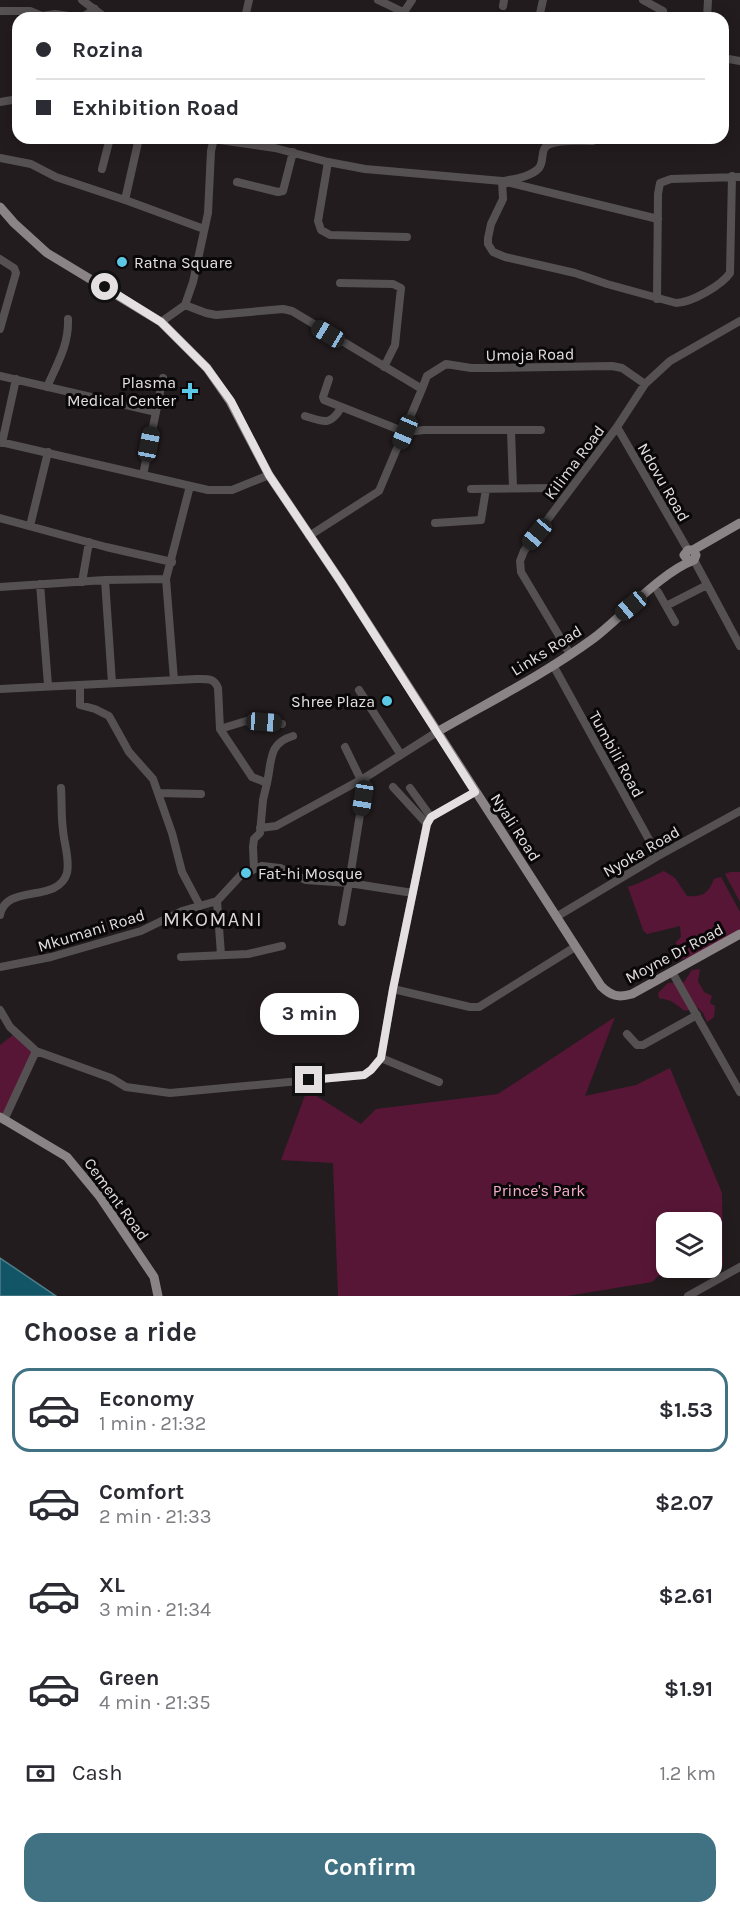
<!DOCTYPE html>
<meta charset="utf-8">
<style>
body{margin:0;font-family:Karla,sans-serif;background:#f2f2f3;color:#2b2b33;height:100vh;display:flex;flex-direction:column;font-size:22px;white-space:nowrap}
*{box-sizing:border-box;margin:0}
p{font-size:20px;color:#7c7c81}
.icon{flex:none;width:33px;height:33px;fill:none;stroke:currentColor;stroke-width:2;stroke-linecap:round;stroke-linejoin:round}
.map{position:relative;height:1296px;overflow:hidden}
.drawer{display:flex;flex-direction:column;background:#fff;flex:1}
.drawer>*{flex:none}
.top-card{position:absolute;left:12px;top:12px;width:717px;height:132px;border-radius:18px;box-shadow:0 3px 15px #0003;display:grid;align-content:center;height:132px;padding:0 24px;background:#fff}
.tools{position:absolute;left:656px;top:1212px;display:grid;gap:12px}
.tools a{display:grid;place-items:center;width:66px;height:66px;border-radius:12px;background:#fff;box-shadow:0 3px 15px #0003;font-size:30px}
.end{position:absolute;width:27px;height:27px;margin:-14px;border:8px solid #e4dfe1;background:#111;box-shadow:0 0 0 3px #111}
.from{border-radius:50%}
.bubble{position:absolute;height:42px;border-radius:18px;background:#fff;box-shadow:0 3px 15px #0003;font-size:20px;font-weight:700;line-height:42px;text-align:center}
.car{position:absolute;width:18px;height:36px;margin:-18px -9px;border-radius:8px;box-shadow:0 0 4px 2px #0007;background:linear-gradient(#222 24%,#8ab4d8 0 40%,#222 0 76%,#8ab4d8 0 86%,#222 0)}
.top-card b{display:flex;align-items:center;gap:21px;height:57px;font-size:22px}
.top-card b+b{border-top:2px solid #e1e1e2}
.top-card i{width:15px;height:15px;background:#2b2b33}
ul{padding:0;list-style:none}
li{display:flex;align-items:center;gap:18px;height:84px;margin:0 12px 9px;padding:0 12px;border:3px solid transparent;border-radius:18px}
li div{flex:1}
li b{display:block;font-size:22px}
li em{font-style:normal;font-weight:700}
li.active{border-color:#417284}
li>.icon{width:54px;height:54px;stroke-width:1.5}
h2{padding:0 24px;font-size:27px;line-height:72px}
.pay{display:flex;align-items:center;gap:15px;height:66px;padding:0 24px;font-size:22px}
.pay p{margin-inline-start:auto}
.button{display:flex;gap:12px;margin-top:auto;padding:12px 24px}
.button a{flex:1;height:69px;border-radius:18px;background:#417284;color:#fff;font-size:24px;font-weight:700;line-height:69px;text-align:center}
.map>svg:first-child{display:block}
.green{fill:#581637}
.water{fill:#156;stroke:#507e8b;stroke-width:1.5}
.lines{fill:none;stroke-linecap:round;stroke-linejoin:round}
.minor{stroke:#555152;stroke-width:8}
.major{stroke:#8b8486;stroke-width:9}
.route{stroke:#e4dfe1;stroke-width:8}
.poi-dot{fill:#5bc8e6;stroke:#0a0708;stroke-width:2}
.labels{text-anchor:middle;stroke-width:6;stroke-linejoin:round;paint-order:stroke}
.poi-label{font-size:16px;fill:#e4dfe1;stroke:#0a0708;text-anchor:start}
.street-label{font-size:16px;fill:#e4dfe1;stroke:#0a0708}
.park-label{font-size:16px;fill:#f5afcb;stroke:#0a0708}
.quarter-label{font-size:20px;letter-spacing:1.5px;fill:#dcd3d6;stroke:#0a0708}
</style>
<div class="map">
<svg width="740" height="1296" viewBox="0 0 740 1296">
<rect width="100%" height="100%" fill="#231c1e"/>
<path class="green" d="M664,871L675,878L687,896C703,897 708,894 714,879L721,877L740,912V930L688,958L676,961V942L681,937L680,926L647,934L643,930L628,887C641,883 651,877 664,871Z
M730,872H740V902L725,874Z
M700,969L698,981L704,992L712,996L710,1003L715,1006L714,1017L707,1022L703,1013L697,1007C682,1013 686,1011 674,1003C670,1000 663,999 659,998L658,993L668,983L684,982L692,970Z
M615,1017L585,1096L636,1085L670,1068L722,1193L723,1265L711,1267V1222H666L667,1268L652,1282L567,1296H338L333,1163L281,1160L307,1090L361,1124L376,1109L498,1094Z
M13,1035L36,1051L3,1119L0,1117V1045Z"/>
<path class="water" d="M0,1258L56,1296H0Z"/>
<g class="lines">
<path class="minor" d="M82,0L106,18
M378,0L403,12
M643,0L663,11
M503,6L504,0
M0,11H30L42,16L55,14L75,17L84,16L95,9
M245,18L249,0
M400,18L412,0
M539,18L543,0
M707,18L708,0
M723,58L740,61
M0,102L18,99
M213,139L275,148L328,162L365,169L502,181L503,199L491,224L488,238V244L493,252L505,257L575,273L607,284L676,303C691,303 722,285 730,273L732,176
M0,158L31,164L56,177L128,201L204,229
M328,162L318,221L321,230L330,235L407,237
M102,169L110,138
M502,181L658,219
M503,181C514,179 531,177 539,168C545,161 539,148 550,144C562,139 580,141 593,141L599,138
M237,182L278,192L283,191L293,152
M125,200L139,138
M0,259L14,268L16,273L0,329
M340,283L393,284L401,288L395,345L384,367
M657,299L658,194L660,183L671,179L740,177
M185,305L206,313L216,315L283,309L292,311L422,389L379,491L309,536
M161,322L185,305L193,282L208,213L211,151L214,138
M0,376L156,412
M329,379L323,397L324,400L405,432L424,430H541
M47,387C57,364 69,345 68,319
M422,389L427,376L446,364L471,368H495L612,366L622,368L645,384
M305,416C324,422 330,426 341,408
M617,427L688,550
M511,430L513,488
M0,442L208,490H232L269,475
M2,443L16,379
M143,475L163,378
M471,489L557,488
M0,518L106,547L172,562
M435,523L481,520L486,489
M30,526L48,452
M694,560L740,646
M105,580L112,683
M82,582L89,542
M40,584L48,685
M0,587L105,580L166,579
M658,592L666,606L707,585
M666,606L675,622
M570,654L521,572L520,561L524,551L617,427L645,384L670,361L740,321
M553,665L658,856
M174,680L166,579L190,486
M80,685V705L95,709L109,716L129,752L153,779L172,833L182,872L200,906
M0,689L197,679C208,679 214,678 218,688L220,729L252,777L267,783L263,800L260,833L254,839L253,847L254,869
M359,690L401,755
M220,729L246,721L282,724
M345,747L361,780
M267,783C272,761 268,743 293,736
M393,787L427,824
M410,788L431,817
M158,793L201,794
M260,828L276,826L366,777
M413,893L349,883L366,777L437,732
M217,901L221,954
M0,915C6,883 58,904 67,873C70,859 64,844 63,830C61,816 62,802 61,788
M556,917L658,856L740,811
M181,957L248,954L282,946
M0,967L51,957L141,931L182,911L217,901L241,875L262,866L280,868L306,880L349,883L342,922
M672,972L740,1092
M393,989L470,1007H479L575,947
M0,1010L10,1027L36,1051L4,1120
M627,1034L637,1045H643L697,1015
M36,1051L111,1078L126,1087L170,1093L364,1075L371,1070L381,1058L393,989L427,824L431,817L475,792
M381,1058L439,1082
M688,1296L740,1267"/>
<path class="major" d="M0,207L14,223L47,253L161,322L207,368L230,401L269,475L341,582L601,986C611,996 618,998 632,994L740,934
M693,550L740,523
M437,732C489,702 545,674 594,638C624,615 660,573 694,560L696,555L693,550H688L684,555L689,561
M0,1117L67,1157L100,1197L154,1277L158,1296"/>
</g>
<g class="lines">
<path class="route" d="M105,287L161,322L207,368L231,401L269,475L341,582L475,792L431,817L427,824L393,989L381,1058L371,1070L364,1075L309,1080"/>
</g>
<g class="poi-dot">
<circle cx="122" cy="262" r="6"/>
<path d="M187 382h6v6h6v6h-6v6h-6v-6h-6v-6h6z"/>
<circle cx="387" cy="701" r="6"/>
<circle cx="246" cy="873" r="6"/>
</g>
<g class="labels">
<g class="poi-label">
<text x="134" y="268">Ratna Square</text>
<text x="176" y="388" text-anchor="end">Plasma<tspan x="176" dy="18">Medical Center</tspan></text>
<text x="375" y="707" text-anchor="end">Shree Plaza</text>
<text x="258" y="879">Fat-hi Mosque</text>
</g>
<g class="street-label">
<text transform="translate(530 354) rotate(-1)" y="6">Umoja Road</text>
<text transform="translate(574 462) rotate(-53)" y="6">Kilima Road</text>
<text transform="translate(664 482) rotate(60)" y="6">Ndovu Road</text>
<text transform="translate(546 650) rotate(-32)" y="6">Links Road</text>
<text transform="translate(617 754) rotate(61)" y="6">Tumbili Road</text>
<text transform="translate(516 827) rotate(57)" y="6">Nyali Road</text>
<text transform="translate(641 851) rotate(-30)" y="6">Nyoka Road</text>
<text transform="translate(91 930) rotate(-17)" y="6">Mkumani Road</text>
<text transform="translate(674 953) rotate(-28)" y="6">Moyne Dr Road</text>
<text transform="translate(117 1199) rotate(54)" y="6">Cement Road</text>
</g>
<g class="park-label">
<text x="539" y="1196">Prince's Park</text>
</g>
<g class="quarter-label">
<text x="213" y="926">MKOMANI</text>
</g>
</g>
</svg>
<div class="tools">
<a><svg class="icon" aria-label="layers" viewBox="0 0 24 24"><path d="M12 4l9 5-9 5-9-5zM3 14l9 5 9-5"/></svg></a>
</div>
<i class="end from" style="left:105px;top:287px"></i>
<i class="end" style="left:309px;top:1080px"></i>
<div class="bubble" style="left:260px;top:993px;width:99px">3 min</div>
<i class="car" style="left:328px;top:334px;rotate:301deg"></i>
<i class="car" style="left:405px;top:432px;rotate:203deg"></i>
<i class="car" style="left:149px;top:444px;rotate:11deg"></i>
<i class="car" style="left:537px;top:534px;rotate:220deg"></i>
<i class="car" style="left:631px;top:606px;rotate:230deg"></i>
<i class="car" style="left:264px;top:722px;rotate:94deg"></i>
<i class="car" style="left:363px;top:798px;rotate:189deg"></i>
<div class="top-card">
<b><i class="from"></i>Rozina</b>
<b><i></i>Exhibition Road</b>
</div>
</div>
<section class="drawer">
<h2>Choose a ride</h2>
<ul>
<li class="active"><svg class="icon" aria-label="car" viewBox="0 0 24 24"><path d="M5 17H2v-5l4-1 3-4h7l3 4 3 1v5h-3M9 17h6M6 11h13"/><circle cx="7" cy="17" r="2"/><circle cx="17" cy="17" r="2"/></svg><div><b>Economy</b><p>1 min · 21:32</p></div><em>$1.53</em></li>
<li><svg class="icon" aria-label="car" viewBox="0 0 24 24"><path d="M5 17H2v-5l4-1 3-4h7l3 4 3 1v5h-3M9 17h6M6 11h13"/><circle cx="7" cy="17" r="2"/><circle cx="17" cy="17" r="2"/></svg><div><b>Comfort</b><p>2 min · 21:33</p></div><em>$2.07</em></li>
<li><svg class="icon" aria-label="car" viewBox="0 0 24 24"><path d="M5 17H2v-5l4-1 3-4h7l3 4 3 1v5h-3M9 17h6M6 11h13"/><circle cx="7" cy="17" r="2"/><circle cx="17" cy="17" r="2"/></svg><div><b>XL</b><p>3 min · 21:34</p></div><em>$2.61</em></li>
<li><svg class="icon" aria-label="car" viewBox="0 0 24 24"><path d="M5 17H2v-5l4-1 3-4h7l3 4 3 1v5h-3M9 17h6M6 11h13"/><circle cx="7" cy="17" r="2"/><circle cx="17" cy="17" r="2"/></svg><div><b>Green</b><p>4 min · 21:35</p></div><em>$1.91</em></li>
</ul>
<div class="pay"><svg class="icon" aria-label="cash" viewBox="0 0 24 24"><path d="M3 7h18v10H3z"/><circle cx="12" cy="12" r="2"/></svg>Cash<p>1.2 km</p></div>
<div class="button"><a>Confirm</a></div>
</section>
